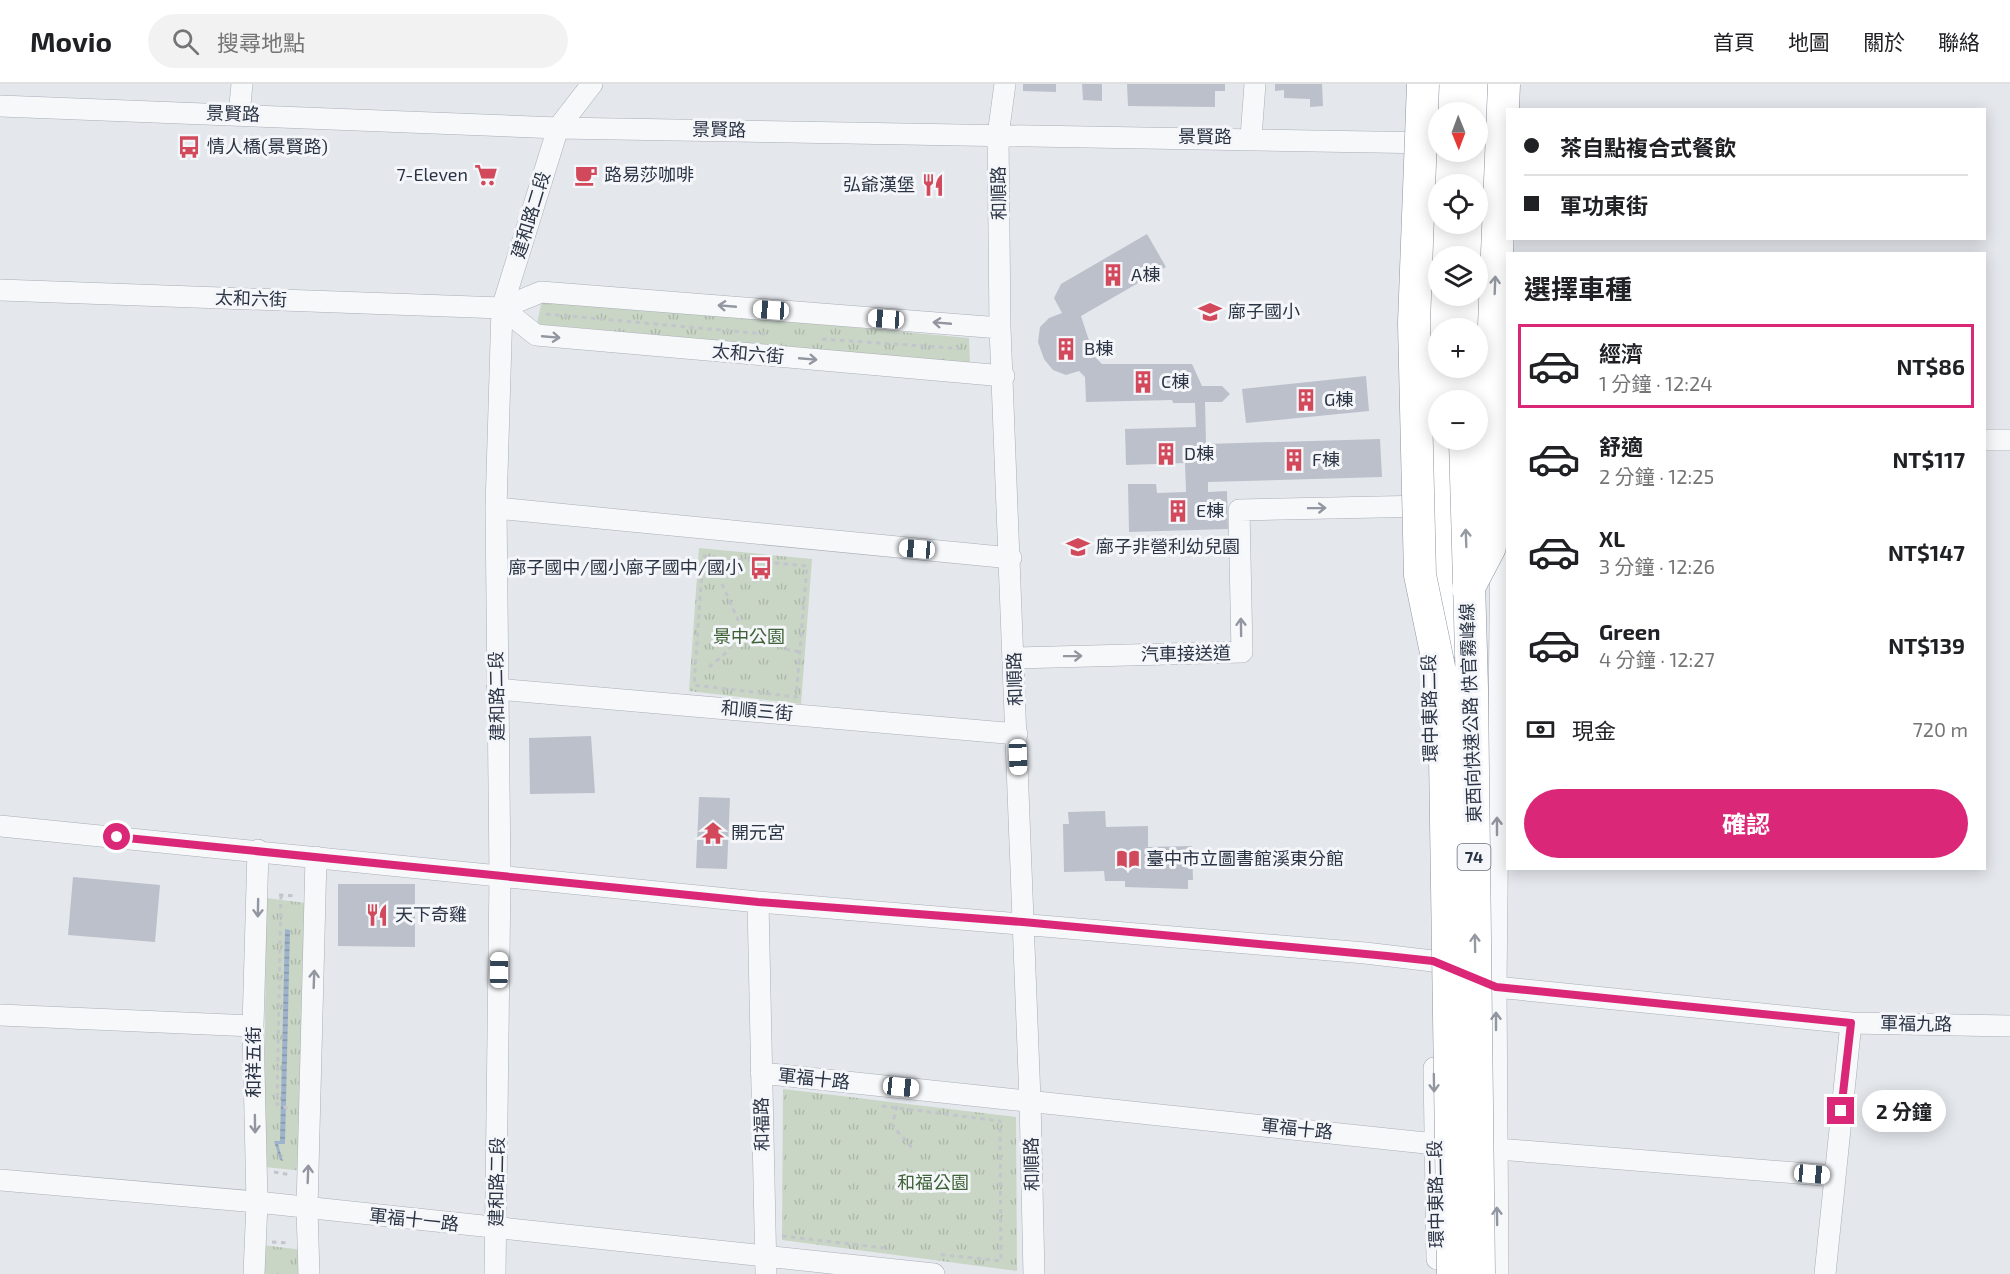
<!DOCTYPE html>
<html lang="zh-TW">
<meta charset="utf-8">
<style>
body{margin:0;font-family:"Exo 2","Noto Sans TC",sans-serif;background:#f2f2f2;color:#202124;height:100vh;display:flex;flex-direction:column;font-size:22px;white-space:nowrap}
*{box-sizing:border-box;margin:0}
p{font-size:20px;color:#757577}
.icon{flex:none;width:33px;height:33px;fill:none;stroke:currentColor;stroke-width:2;stroke-linecap:round;stroke-linejoin:round}
.map{position:relative;flex:1;overflow:hidden}
.panel{position:absolute;left:1506px;top:168px;width:480px;height:618px;display:flex;flex-direction:column;background:#fff;border-radius:0px;box-shadow:0 3px 15px #0003}
.panel>*{flex:none}
.hud{position:absolute;left:1506px;top:24px;width:480px;height:132px;border-radius:0px;box-shadow:0 3px 15px #0003;display:grid;align-content:center;height:132px;padding:0 18px;background:#fff}
.needle{width:39px;rotate:179deg}
.fabs{position:absolute;left:1428px;top:18px;display:grid;gap:12px}
.fabs a{display:grid;place-items:center;width:60px;height:60px;border-radius:50%;background:#fff;box-shadow:0 3px 15px #0003;font-size:30px}
.end{position:absolute;width:27px;height:27px;margin:-14px;border:8px solid #db2777;background:#fff;box-shadow:0 0 0 3px #fff}
.from{border-radius:50%}
.bubble{position:absolute;height:42px;border-radius:21px;background:#fff;box-shadow:0 3px 15px #0003;font-size:20px;font-weight:700;line-height:42px;text-align:center}
.car{position:absolute;width:18px;height:36px;margin:-18px -9px;border-radius:8px;box-shadow:0 0 4px 2px #0007;background:linear-gradient(#fff 24%,#345 0 40%,#fff 0 76%,#345 0 86%,#fff 0)}
.hud b{display:flex;align-items:center;gap:21px;height:57px;font-size:22px}
.hud b+b{border-top:2px solid #e0e0e0}
.hud i{width:15px;height:15px;background:#202124}
ul{padding:0;list-style:none}
li{display:flex;align-items:center;gap:18px;height:84px;margin:0 12px 9px;padding:0 6px;border:3px solid transparent;border-radius:0px}
li div{flex:1}
li b{display:block;font-size:22px}
li em{font-style:normal;font-weight:700}
li.current{border-color:#db2777}
li>.icon{width:54px;height:54px;stroke-width:1.5}
h2{padding:0 18px;font-size:27px;line-height:72px}
.pay{display:flex;align-items:center;gap:15px;height:66px;padding:0 18px;font-size:22px}
.pay p{margin-inline-start:auto}
.action{display:flex;gap:12px;margin-top:auto;padding:12px 18px}
.action a{flex:1;height:69px;border-radius:36px;background:#db2777;color:#fff;font-size:24px;font-weight:700;line-height:69px;text-align:center}
header{display:flex;align-items:center;gap:36px;box-sizing:border-box;height:84px;padding:0 30px;background:#fff;border-bottom:2px solid #e0e0e0}
header strong{font-size:28px}
nav{display:flex;gap:33px;margin-inline-start:auto;font-size:21px}
.search{width:420px;height:54px;background:#f2f2f2;display:flex;align-items:center;gap:15px;box-sizing:border-box;padding:0 21px;border-radius:33px;color:#757577;font-size:22px}
.map>svg:first-child{display:block}
.park{fill:url(#park-tufts)}
.water{fill:url(#water-rules)}
.building{fill:#bbc0ca}
.lines{fill:none;stroke-linecap:round;stroke-linejoin:round}
.minor-casing{stroke:#a9aeb7;stroke-width:22}
.highway-casing{stroke:#8b94a3;stroke-width:33}
.path{stroke:#c2c5cb;stroke-width:3;stroke-dasharray:4.5 4.5;stroke-linecap:butt}
.minor{stroke:#f7f8fa;stroke-width:21}
.highway{stroke:#fff;stroke-width:32}
.highway-bridge-casing{stroke:#8b94a3;stroke-width:33;stroke-linecap:butt}
.highway-bridge{stroke:#fff;stroke-width:32}
.oneway{stroke:#959aa2}
.oneway2{stroke:#9196a0}
.route{stroke:#db2777;stroke-width:8}
.labels{text-anchor:middle;stroke-width:6;stroke-linejoin:round;paint-order:stroke}
.shield{fill:#f4f6f9;stroke:#676e7b;stroke-width:1.5}
.shield-label{font-size:16px;font-weight:bold;fill:#2b3445}
.street-label{font-size:18px;fill:#2b3445;stroke:#f4f6f9}
.poi-label{font-size:18px;fill:#2b3445;stroke:#f4f6f9;text-anchor:start}
.park-label{font-size:18px;fill:#3f6138;stroke:#f4f6f9}
</style>
<header>
<strong>Movio</strong>
<div class="search"><svg class="icon" aria-label="search" viewBox="0 0 24 24"><circle cx="10" cy="10" r="6"/><path d="M15 15l6 6"/></svg>搜尋地點</div>
<nav><a>首頁</a><a>地圖</a><a>關於</a><a>聯絡</a></nav>
</header>
<div class="map">
<svg width="2010" height="1190" viewBox="0 0 2010 1190">
<defs>
<pattern id="park-tufts" width="24" height="20" patternUnits="userSpaceOnUse" patternTransform="scale(1.5)"><rect width="24" height="20" fill="#c9d6c5"/><path d="M3 7l-1-3M5 7V3M7 7l1-3M15 17l-1-3M17 17v-4M19 17l1-3" fill="none" stroke="#adb8ab"/></pattern>
<pattern id="water-rules" width="6" height="5" patternUnits="userSpaceOnUse" patternTransform="scale(1.5)"><rect width="6" height="5" fill="#9fb4cc"/><path d="M0 2.5h6" fill="none" stroke="#8293a7"/></pattern>
</defs>
<rect width="100%" height="100%" fill="#e4e7ec"/>
<path class="park" d="M542,215L969,254L970,279L537,240Z
M699,464L812,475L801,620L689,607Z
M266,814L306,819L304,1087L264,1083Z
M783,1005L1016,1033L1017,1187L782,1156Z
M262,1161L303,1166V1190H262Z"/>
<path class="water" d="M285,845L290,846L285,1060H278L283,1077L280,1076L274,1057H280Z"/>
<path class="building" d="M1023,0H1056V8L1023,7Z
M1082,0H1102V17L1083,16Z
M1127,0H1225V7H1215V23L1128,22Z
M1275,0H1322L1323,22L1310,23V15L1284,14V6L1275,7Z
M1147,150L1166,183L1081,232L1094,272L1102,280H1192L1202,302H1222L1230,310L1222,318H1205L1206,360L1380,355L1382,393L1208,398V408L1227,407L1228,445L1129,448L1128,400H1156L1157,409L1186,408L1185,379L1126,381L1125,345L1196,343L1195,319H1173L1172,316L1086,318L1085,293L1079,287L1066,291L1053,286L1044,275L1038,258L1040,243L1049,234L1062,229L1054,214L1061,200Z
M1366,292L1369,327L1246,339L1242,305Z
M591,652L595,709L530,710L529,654Z
M699,713L730,714L727,785L696,784Z
M1105,727L1106,743L1148,742V763L1192,762L1193,796H1188V805L1125,803V797H1105L1104,787L1064,788L1063,740H1069L1068,728Z
M73,793L160,801L155,858L68,851Z
M338,800H415V863L338,862Z"/>
<g class="lines">
<g class="minor-casing">
<path id="minor" d="M1005,0L998,51L1000,244L1030,1016L1034,1190
M0,22L558,44L1433,59
M239,31L242,0
M1251,53L1255,0
M0,206L502,224L541,208L1000,244
M502,224L536,251L1004,292
M1984,356H2010
M496,424L1011,474
M1014,574L1242,568L1239,426L1428,422
M497,605L1017,650
M0,742L758,818L1365,869L1433,877L1496,903L1851,939L2010,942
M758,818L766,1190
M0,931L253,942
M1434,984L1437,1175
M761,989L1435,1060L1834,1092
M0,1096L257,1118L934,1190
M254,1190L257,1118L253,942L258,766
M309,1190L307,1125L316,773
M495,1190L500,792L496,424L502,224L558,44L592,0
M1498,1190L1496,903L1501,450
M1825,1190L1851,939"/>
</g>
<g class="highway-casing">
<path id="highway" d="M1444,28L1445,0
M1472,28L1474,0
M1443,100V68
M1469,100L1471,68
M1441,172L1442,140
M1468,172V140
M1440,244L1441,212
M1466,244L1467,212
M1439,356L1443,562"/>
</g>
<path class="path" d="M546,230L765,250
M822,255L966,265
M703,472L807,482L796,613L694,601Z
M722,500L742,545
M709,583L727,568L742,545L785,565L800,568
M279,811L296,812
M281,811L277,1020L291,1026
M882,1022L1000,1037L1001,1177L937,1170
M897,1022L892,1041L913,1065
M274,1088L291,1091
M782,1152L885,1164
M272,1158L289,1159"/>
<use href="#minor" class="minor"/>
<use href="#highway" class="highway"/>
<g class="highway-bridge-casing">
<path id="highway-bridge" d="M1423,0L1414,239L1420,491L1444,607L1453,1190
M1439,316L1440,284
M1465,316V284
M1465,356L1472,604L1479,1190
M1468,505L1490,463L1493,266L1504,0"/>
</g>
<use href="#highway-bridge" class="highway-bridge"/>
</g>
<defs><path id="oneway-shaft" d="M-6 0H5M1.5-3L5.5 0L1.5 3" fill="none" stroke-width="1.6" stroke-linecap="round" stroke-linejoin="round" transform="scale(1.5)"/></defs>
<g class="oneway">
<use href="#oneway-shaft" transform="translate(1495 201) rotate(-88)"/>
<use href="#oneway-shaft" transform="translate(1466 454) rotate(-92)"/>
<use href="#oneway-shaft" transform="translate(1475 859) rotate(-91)"/>
</g>
<g class="oneway2">
<use href="#oneway-shaft" transform="translate(727 222) rotate(-175)"/>
<use href="#oneway-shaft" transform="translate(942 239) rotate(-175)"/>
<use href="#oneway-shaft" transform="translate(551 253) rotate(5)"/>
<use href="#oneway-shaft" transform="translate(808 275) rotate(5)"/>
<use href="#oneway-shaft" transform="translate(1317 424) rotate(-1)"/>
<use href="#oneway-shaft" transform="translate(1241 543) rotate(-91)"/>
<use href="#oneway-shaft" transform="translate(1073 572) rotate(-1)"/>
<use href="#oneway-shaft" transform="translate(1497 742) rotate(-90)"/>
<use href="#oneway-shaft" transform="translate(258 824) rotate(91)"/>
<use href="#oneway-shaft" transform="translate(314 895) rotate(-88)"/>
<use href="#oneway-shaft" transform="translate(1496 937) rotate(-90)"/>
<use href="#oneway-shaft" transform="translate(1434 999) rotate(89)"/>
<use href="#oneway-shaft" transform="translate(255 1040) rotate(89)"/>
<use href="#oneway-shaft" transform="translate(308 1090) rotate(-88)"/>
<use href="#oneway-shaft" transform="translate(1497 1132) rotate(-91)"/>
</g>
<g class="lines">
<path class="route" d="M117,753L758,818L1023,838L1387,872L1433,877L1496,903L1851,939L1841,1027"/>
</g>
<defs>
<g id="bus-bare" transform="scale(1.8)"><path d="M-5-6H5V4H4V6H2V4H-2V6H-4V4H-5ZM-3.5-4V0h7V-4ZM-3.5 1.2v1.5H-2V1.2ZM2 1.2v1.5H3.5V1.2Z" fill="#d1495b" stroke="#f4f6f9" stroke-width="2.5" paint-order="stroke"/></g>
<g id="supermarket-bare" transform="scale(1.8)"><path d="M-6-5.5h2.5l.6 2H6L4.5 2H-2.5L-4.4-4H-6ZM-1.5 3.2a1.3 1.3 0 1 0 .1 0ZM3 3.2a1.3 1.3 0 1 0 .1 0Z" fill="#d1495b" stroke="#f4f6f9" stroke-width="2.5" paint-order="stroke"/></g>
<g id="cafe-bare" transform="scale(1.8)"><path d="M-5.5-4.5H6V0H3Q3 3.5 0 3.5H-2.5Q-5.5 3.5-5.5 0ZM3-3.2v2h1.7v-2ZM-6 4.5H4V6H-6Z" fill="#d1495b" stroke="#f4f6f9" stroke-width="2.5" paint-order="stroke"/></g>
<g id="restaurant-bare" transform="scale(1.8)"><path d="M-5-6h1v4h1v-4h1v4h1v-4h1v5L-1.5 .5V6h-2V.5L-5-1ZM5-6V6H3V1.5H1.5Q1.5-4 5-6Z" fill="#d1495b" stroke="#f4f6f9" stroke-width="2.5" paint-order="stroke"/></g>
<g id="building-bare" transform="scale(1.8)"><path d="M-4-6H4V6H1V3H-1V6H-4ZM-2.5-4.3h1.7v1.8h-1.7ZM.8-4.3h1.7v1.8H.8ZM-2.5-1h1.7V.8h-1.7ZM.8-1h1.7V.8H.8Z" fill="#d1495b" stroke="#f4f6f9" stroke-width="2.5" paint-order="stroke"/></g>
<g id="school-bare" transform="scale(1.8)"><path d="M0-5L7-2L0 1L-7-2ZM-4 1L0 2.5L4 1V4Q0 6-4 4Z" fill="#d1495b" stroke="#f4f6f9" stroke-width="2.5" paint-order="stroke"/></g>
<g id="temple-bare" transform="scale(1.8)"><path d="M0-6L5-2H3V0L6.5 2.5H4V6H1.5V3h-3V6H-4V2.5H-6.5L-3 0V-2H-5Z" fill="#d1495b" stroke="#f4f6f9" stroke-width="2.5" paint-order="stroke"/></g>
<g id="library-bare" transform="scale(1.8)"><path d="M-6-4Q-3-5.5-.7-3.5V5Q-3 3-6 4ZM6-4Q3-5.5 .7-3.5V5Q3 3 6 4Z" fill="#d1495b" stroke="#f4f6f9" stroke-width="2.5" paint-order="stroke"/></g>
</defs>
<g fill-rule="evenodd">
<use href="#bus-bare" x="189" y="63"/>
<use href="#supermarket-bare" x="486" y="91"/>
<use href="#cafe-bare" x="586" y="91"/>
<use href="#restaurant-bare" x="933" y="101"/>
<use href="#building-bare" x="1113" y="191"/>
<use href="#school-bare" x="1210" y="228"/>
<use href="#building-bare" x="1066" y="265"/>
<use href="#building-bare" x="1143" y="298"/>
<use href="#building-bare" x="1306" y="316"/>
<use href="#building-bare" x="1166" y="370"/>
<use href="#building-bare" x="1294" y="376"/>
<use href="#building-bare" x="1178" y="427"/>
<use href="#school-bare" x="1078" y="463"/>
<use href="#bus-bare" x="761" y="484"/>
<use href="#temple-bare" x="713" y="749"/>
<use href="#library-bare" x="1128" y="775"/>
<use href="#restaurant-bare" x="377" y="831"/>
</g>
<g class="labels">
<rect class="shield" x="1457.5" y="760" width="33" height="26" rx="4.5"/>
<g class="shield-label">
<text x="1474" y="779">74</text>
</g>
<g class="street-label">
<text transform="translate(233 30) rotate(2)" y="6">景賢路</text>
<text transform="translate(719 46) rotate(1)" y="6">景賢路</text>
<text x="1205" y="59">景賢路</text>
<text transform="translate(999 109) rotate(-91)" y="6">和順路</text>
<text transform="translate(531 131) rotate(-73)" y="6">建和路二段</text>
<text transform="translate(251 215) rotate(2)" y="6">太和六街</text>
<text transform="translate(748 270) rotate(5)" y="6">太和六街</text>
<text transform="translate(1186 570) rotate(-1)" y="6">汽車接送道</text>
<text transform="translate(1015 595) rotate(-92)" y="6">和順路</text>
<text transform="translate(497 612) rotate(-91)" y="6">建和路二段</text>
<text transform="translate(1430 624) rotate(-91)" y="6">環中東路二段</text>
<text transform="translate(757 627) rotate(5)" y="6">和順三街</text>
<text transform="translate(1471 629) rotate(-92)" y="6">東西向快速公路 快官霧峰線</text>
<text transform="translate(1916 940) rotate(1)" y="6">軍福九路</text>
<text transform="translate(254 978) rotate(-90)" y="6">和祥五街</text>
<text transform="translate(814 995) rotate(6)" y="6">軍福十路</text>
<text transform="translate(762 1040) rotate(-91)" y="6">和福路</text>
<text transform="translate(1297 1045) rotate(6)" y="6">軍福十路</text>
<text transform="translate(1032 1080) rotate(-91)" y="6">和順路</text>
<text transform="translate(497 1098) rotate(-89)" y="6">建和路二段</text>
<text transform="translate(1436 1110) rotate(-91)" y="6">環中東路二段</text>
<text transform="translate(414 1136) rotate(6)" y="6">軍福十一路</text>
</g>
<g class="poi-label">
<text x="207" y="69">情人橋(景賢路)</text>
<text x="468" y="97" text-anchor="end">7-Eleven</text>
<text x="604" y="97">路易莎咖啡</text>
<text x="915" y="107" text-anchor="end">弘爺漢堡</text>
<text x="1131" y="197">A棟</text>
<text x="1228" y="234">廍子國小</text>
<text x="1084" y="271">B棟</text>
<text x="1161" y="304">C棟</text>
<text x="1324" y="322">G棟</text>
<text x="1184" y="376">D棟</text>
<text x="1312" y="382">F棟</text>
<text x="1196" y="433">E棟</text>
<text x="1096" y="469">廍子非營利幼兒園</text>
<text x="743" y="490" text-anchor="end">廍子國中/國小廍子國中/國小</text>
<text x="731" y="755">開元宮</text>
<text x="1146" y="781">臺中市立圖書館溪東分館</text>
<text x="395" y="837">天下奇雞</text>
</g>
<g class="park-label">
<text x="749" y="559">景中公園</text>
<text x="933" y="1105">和福公園</text>
</g>
</g>
</svg>
<div class="fabs">
<a><svg class="needle" viewBox="-14 -14 28 28"><path d="M0-13l5 13h-10z" fill="#e53935"/><path d="M0 13l5-13h-10z" fill="#757577"/></svg></a>
<a><svg class="icon" aria-label="locate" viewBox="0 0 24 24"><circle cx="12" cy="12" r="6"/><path d="M12 2v4M12 18v4M2 12h4M18 12h4"/></svg></a>
<a><svg class="icon" aria-label="layers" viewBox="0 0 24 24"><path d="M12 4l9 5-9 5-9-5zM3 14l9 5 9-5"/></svg></a>
<a>+</a>
<a>−</a>
</div>
<i class="end from" style="left:117px;top:753px"></i>
<i class="end" style="left:1841px;top:1027px"></i>
<div class="bubble" style="left:1862px;top:1006px;width:84px">2 分鐘</div>
<i class="car" style="left:771px;top:226px;rotate:274deg"></i>
<i class="car" style="left:886px;top:235px;rotate:274deg"></i>
<i class="car" style="left:917px;top:465px;rotate:275deg"></i>
<i class="car" style="left:1018px;top:673px;rotate:178deg"></i>
<i class="car" style="left:499px;top:886px;rotate:1deg"></i>
<i class="car" style="left:901px;top:1003px;rotate:96deg"></i>
<i class="car" style="left:1812px;top:1090px;rotate:95deg"></i>
<div class="hud">
<b><i class="from"></i>茶自點複合式餐飲</b>
<b><i></i>軍功東街</b>
</div>
<section class="panel">
<h2>選擇車種</h2>
<ul>
<li class="current"><svg class="icon" aria-label="car" viewBox="0 0 24 24"><path d="M5 17H2v-5l4-1 3-4h7l3 4 3 1v5h-3M9 17h6M6 11h13"/><circle cx="7" cy="17" r="2"/><circle cx="17" cy="17" r="2"/></svg><div><b>經濟</b><p>1 分鐘 · 12:24</p></div><em>NT$86</em></li>
<li><svg class="icon" aria-label="car" viewBox="0 0 24 24"><path d="M5 17H2v-5l4-1 3-4h7l3 4 3 1v5h-3M9 17h6M6 11h13"/><circle cx="7" cy="17" r="2"/><circle cx="17" cy="17" r="2"/></svg><div><b>舒適</b><p>2 分鐘 · 12:25</p></div><em>NT$117</em></li>
<li><svg class="icon" aria-label="car" viewBox="0 0 24 24"><path d="M5 17H2v-5l4-1 3-4h7l3 4 3 1v5h-3M9 17h6M6 11h13"/><circle cx="7" cy="17" r="2"/><circle cx="17" cy="17" r="2"/></svg><div><b>XL</b><p>3 分鐘 · 12:26</p></div><em>NT$147</em></li>
<li><svg class="icon" aria-label="car" viewBox="0 0 24 24"><path d="M5 17H2v-5l4-1 3-4h7l3 4 3 1v5h-3M9 17h6M6 11h13"/><circle cx="7" cy="17" r="2"/><circle cx="17" cy="17" r="2"/></svg><div><b>Green</b><p>4 分鐘 · 12:27</p></div><em>NT$139</em></li>
</ul>
<div class="pay"><svg class="icon" aria-label="cash" viewBox="0 0 24 24"><path d="M3 7h18v10H3z"/><circle cx="12" cy="12" r="2"/></svg>現金<p>720 m</p></div>
<div class="action"><a>確認</a></div>
</section>
</div>
